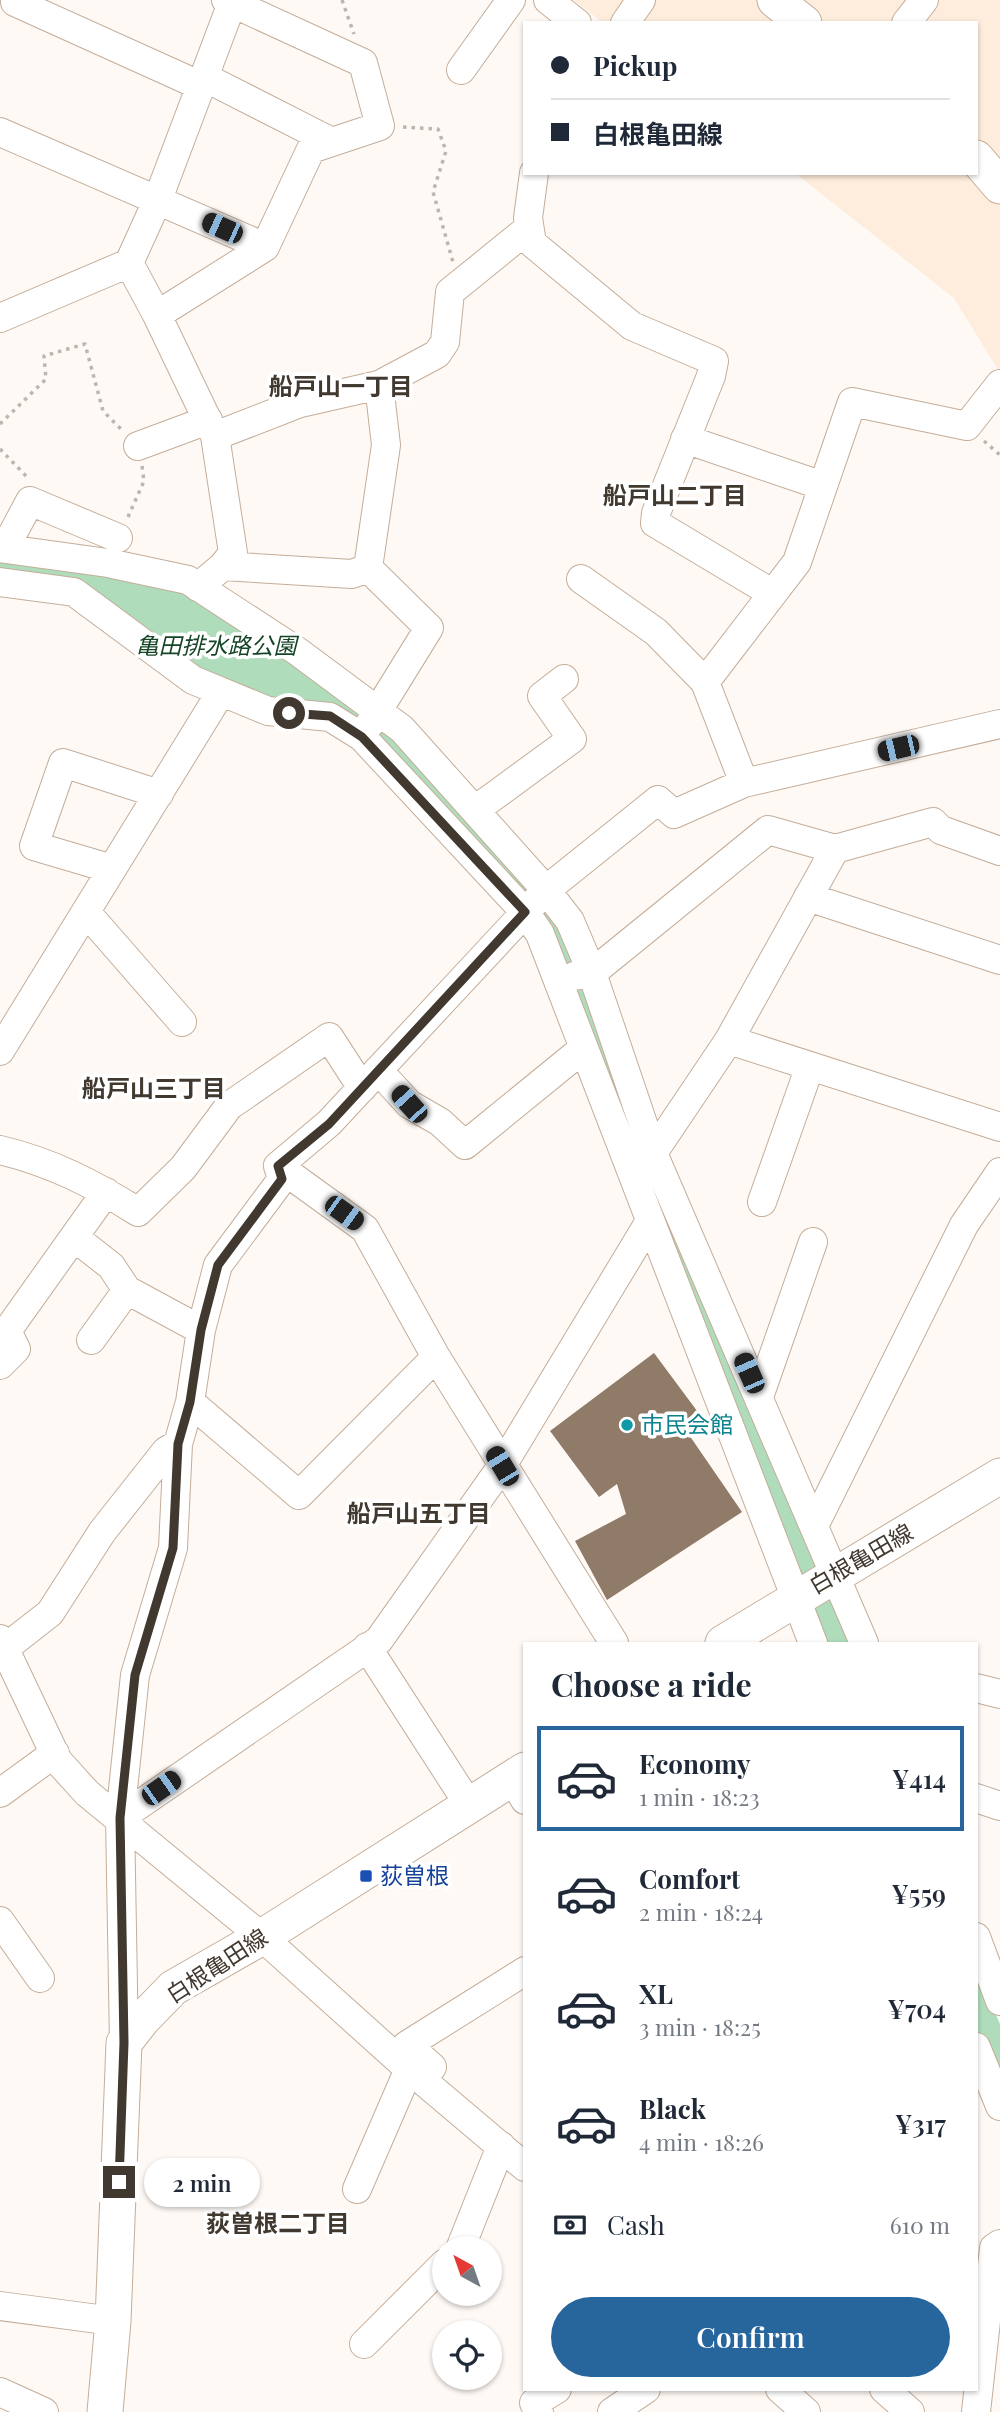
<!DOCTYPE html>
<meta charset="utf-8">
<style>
body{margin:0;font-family:"Playfair Display","Noto Sans JP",serif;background:#f2f2f3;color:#1f2937;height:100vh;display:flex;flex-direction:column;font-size:26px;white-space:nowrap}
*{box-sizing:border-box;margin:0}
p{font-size:23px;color:#747a83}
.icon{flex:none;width:38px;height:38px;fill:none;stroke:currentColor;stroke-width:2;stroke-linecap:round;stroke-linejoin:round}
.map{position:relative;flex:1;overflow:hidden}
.details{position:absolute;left:523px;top:1642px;width:455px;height:749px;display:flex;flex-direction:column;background:#fff;border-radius:0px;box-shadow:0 2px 5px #0004}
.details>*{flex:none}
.hud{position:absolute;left:523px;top:21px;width:455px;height:154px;border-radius:0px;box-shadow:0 2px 5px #0004;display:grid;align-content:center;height:154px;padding:0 28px;background:#fff}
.needle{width:46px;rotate:320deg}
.controls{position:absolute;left:432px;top:2236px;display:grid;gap:14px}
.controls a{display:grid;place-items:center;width:70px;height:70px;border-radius:50%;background:#fff;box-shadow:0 2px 5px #0004;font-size:35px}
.end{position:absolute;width:32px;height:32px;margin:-16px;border:9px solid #41382f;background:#fff;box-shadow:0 0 0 4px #fff}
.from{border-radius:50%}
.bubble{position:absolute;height:49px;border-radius:24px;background:#fff;box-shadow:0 2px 5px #0004;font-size:23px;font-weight:600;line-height:49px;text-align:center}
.car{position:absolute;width:21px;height:42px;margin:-21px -10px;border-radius:9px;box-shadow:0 0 5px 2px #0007;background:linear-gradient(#222 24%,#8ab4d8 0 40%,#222 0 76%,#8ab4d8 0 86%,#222 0)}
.hud b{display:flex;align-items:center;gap:24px;height:66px;font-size:26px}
.hud b+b{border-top:2px solid #e0e1e3}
.hud i{width:18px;height:18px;background:#1f2937}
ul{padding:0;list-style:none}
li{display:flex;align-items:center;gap:21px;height:105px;margin:0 14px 10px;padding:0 14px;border:4px solid transparent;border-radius:0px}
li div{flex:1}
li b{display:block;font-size:26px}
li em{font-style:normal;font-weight:600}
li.selected{border-color:#27669d}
li>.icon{width:63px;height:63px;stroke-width:1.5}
h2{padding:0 28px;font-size:32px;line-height:84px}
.pay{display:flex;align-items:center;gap:18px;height:77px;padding:0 28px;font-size:26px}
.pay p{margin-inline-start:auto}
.cta{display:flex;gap:14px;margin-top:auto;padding:14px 28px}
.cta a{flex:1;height:80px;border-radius:42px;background:#27669d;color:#fff;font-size:28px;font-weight:600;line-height:80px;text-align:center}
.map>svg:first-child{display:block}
.built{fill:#feecdc}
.green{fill:#afdcba}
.building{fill:#907a68}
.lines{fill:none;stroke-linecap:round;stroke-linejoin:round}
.minor-casing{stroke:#c4ad99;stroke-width:30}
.major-casing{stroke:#c4ad99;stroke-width:37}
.path{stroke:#bcb6b0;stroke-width:3.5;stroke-dasharray:3.5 5;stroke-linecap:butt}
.minor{stroke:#fff;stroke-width:28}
.major{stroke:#fff;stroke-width:35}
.route{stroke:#41382f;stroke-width:9}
.culture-dot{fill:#0f9aa8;stroke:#fff;stroke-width:2.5}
.transit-dot{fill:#1a4fb4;stroke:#fff;stroke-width:2.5}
.labels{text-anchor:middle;stroke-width:7;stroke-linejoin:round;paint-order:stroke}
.park-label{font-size:23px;font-style:italic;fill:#154526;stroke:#fff}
.culture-label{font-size:23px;fill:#0d838f;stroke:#fff;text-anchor:start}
.street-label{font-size:23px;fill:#41382f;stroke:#fff}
.transit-label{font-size:23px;fill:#164399;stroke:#fff;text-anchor:start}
.neighbourhood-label{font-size:24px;font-weight:bold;fill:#41382f;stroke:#fff}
</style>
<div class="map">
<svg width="1000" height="2412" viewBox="0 0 1000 2412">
<rect width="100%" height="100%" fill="#fef9f5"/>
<path class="built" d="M574,0H1000V373L954,298L795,173H976V23H603Z"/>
<path class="green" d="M0,552L196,594L396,736L533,888L524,896L368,729L266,705L198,673L86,585L0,575Z
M537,899L563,927L848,1643H820Z
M976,1970L1000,2024V2084L977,2030Z"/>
<path class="building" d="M654,1353L703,1419L687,1432L742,1512L607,1600L575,1541L626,1514L617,1484L599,1497L550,1431Z"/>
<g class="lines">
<g class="minor-casing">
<path id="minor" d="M548,0L577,23
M15,2L201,86
M625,23L641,0
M906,23L924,0
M461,70L511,0
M204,77L332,142
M0,132L265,247
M534,173L528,218L532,243L632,326L714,361L711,376L656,513L655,523L770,592
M129,263L157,315L265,247L311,149L380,126L363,63L226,0
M157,315L215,436L233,553L223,566
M0,318L129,263L158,199L232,3
M215,436L300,403L379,385L437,354L445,342L450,292L529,228
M685,439L823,486
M138,446L208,420
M0,548L108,563L188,580L297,651L402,729L546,890L570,921L592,973L653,1153L864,1643
M5,548L30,501L118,538
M368,568L386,445L379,385
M581,579L656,632L705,682
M0,582L74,592L193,680L268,711L330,717L362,737L525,912L540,934L813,1643
M198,587L223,566L352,574L368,568L429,628L369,725
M744,783L705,682L797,562L852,402L967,426L1000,384
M475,810L572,739L542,696L564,679
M112,869L34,846L63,763L159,794
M808,897L1000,960
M86,912L182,1022
M574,976L592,973L768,830L835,849L933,822L941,830L1000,851
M729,1040L1000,1127
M0,1051L221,692
M378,1070L409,1104L440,1122L465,1145L584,1048
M0,1150C51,1162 94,1184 138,1212L183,1168L229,1106L329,1037L362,1088
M653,1153L729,1040L835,849
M278,1166L365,1229L436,1357
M762,1202L810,1066
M74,1237L111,1266L127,1290L201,1330
M91,1340L127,1290
M0,1365L16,1349L7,1331L106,1192
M759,1397L813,1242
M190,1402L299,1495L436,1357L614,1643
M815,1524L964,1225L1000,1172
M0,1639L58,1761L87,1793L262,1937L409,2069L525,2167
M367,1647L469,1805
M0,1652L50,1613L102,1532L166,1451L178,1444
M976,1688L1000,1694
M512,1778L525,1800
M0,1793L55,1753
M976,1798L1000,1806
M120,1818L379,1640L502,1466L650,1221
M0,1921L40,1978
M976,1937L1000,2001
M124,2043L120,1818L135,1675L173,1548L178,1444L190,1402L201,1330L218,1265L282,1179L278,1166L329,1123L546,890L658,800L674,814L744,783L1000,724
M976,2047L1000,2106
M432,2067L407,2045L525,1971
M357,2189L409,2069
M460,2249L501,2146
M0,2306L113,2321
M364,2344L444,2264
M780,2389L806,2412
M884,2389L910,2412
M0,2392L44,2412
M539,2412L534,2403L557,2389
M612,2412L646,2389
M976,2412L994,2248L1000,2244"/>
</g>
<g class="major-casing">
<path id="major" d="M775,0L804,23
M976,158L1000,186
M723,1643L1000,1476
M105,2412L113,2321L124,2043L142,2020L173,1988L262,1937L525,1770"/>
</g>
<path class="path" d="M342,0L354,34
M403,127L438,129L446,151L433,192L453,262
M0,424L46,379L44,356L85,344L103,411L122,430
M984,441L1000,455
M0,449L29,479
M128,517L144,481L142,466"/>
<use href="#minor" class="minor"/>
<use href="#major" class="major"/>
</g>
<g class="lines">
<path class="route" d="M119,2182L124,2043L120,1818L135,1675L173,1548L178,1444L190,1402L201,1330L218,1265L282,1179L278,1166L329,1124L525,912L362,737L330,716L289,713"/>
</g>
<circle class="culture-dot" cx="627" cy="1425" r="7"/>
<rect class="transit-dot" x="359" y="1869" width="14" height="14" rx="3.5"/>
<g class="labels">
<g class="park-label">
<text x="216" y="654">亀田排水路公園</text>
</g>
<g class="culture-label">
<text x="641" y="1433">市民会館</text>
</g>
<g class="street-label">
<text transform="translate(861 1559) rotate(-30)" y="8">白根亀田線</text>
<text transform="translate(217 1966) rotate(-33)" y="8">白根亀田線</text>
</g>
<g class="transit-label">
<text x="380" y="1884">荻曽根</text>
</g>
<g class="neighbourhood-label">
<text x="341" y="395">船戸山一丁目</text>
<text x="675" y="504">船戸山二丁目</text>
<text x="154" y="1097">船戸山三丁目</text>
<text x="419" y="1522">船戸山五丁目</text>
<text x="278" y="2232">荻曽根二丁目</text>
</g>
</g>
</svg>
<div class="controls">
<a><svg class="needle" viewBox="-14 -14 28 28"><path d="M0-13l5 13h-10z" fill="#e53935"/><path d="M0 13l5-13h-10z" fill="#747a83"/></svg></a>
<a><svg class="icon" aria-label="locate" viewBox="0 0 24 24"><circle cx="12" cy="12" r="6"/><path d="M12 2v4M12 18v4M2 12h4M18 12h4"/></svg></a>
</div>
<i class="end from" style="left:289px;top:713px"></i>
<i class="end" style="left:119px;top:2182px"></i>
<div class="bubble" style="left:144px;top:2158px;width:116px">2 min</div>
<i class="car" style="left:222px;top:228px;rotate:294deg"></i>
<i class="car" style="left:898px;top:748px;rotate:257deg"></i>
<i class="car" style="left:409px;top:1104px;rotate:318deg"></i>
<i class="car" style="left:344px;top:1213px;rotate:126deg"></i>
<i class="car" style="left:749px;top:1373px;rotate:336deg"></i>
<i class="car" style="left:502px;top:1466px;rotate:329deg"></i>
<i class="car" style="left:161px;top:1788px;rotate:55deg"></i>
<div class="hud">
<b><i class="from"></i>Pickup</b>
<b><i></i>白根亀田線</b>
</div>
<section class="details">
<h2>Choose a ride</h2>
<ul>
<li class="selected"><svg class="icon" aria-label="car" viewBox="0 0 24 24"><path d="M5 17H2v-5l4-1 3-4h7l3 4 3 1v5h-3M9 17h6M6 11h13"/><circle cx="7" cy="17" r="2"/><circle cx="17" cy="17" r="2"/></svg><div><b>Economy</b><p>1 min · 18:23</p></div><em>¥414</em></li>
<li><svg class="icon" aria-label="car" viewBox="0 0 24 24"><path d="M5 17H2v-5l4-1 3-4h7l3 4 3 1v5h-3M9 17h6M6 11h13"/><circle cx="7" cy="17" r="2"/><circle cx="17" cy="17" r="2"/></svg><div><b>Comfort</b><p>2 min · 18:24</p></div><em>¥559</em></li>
<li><svg class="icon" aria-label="car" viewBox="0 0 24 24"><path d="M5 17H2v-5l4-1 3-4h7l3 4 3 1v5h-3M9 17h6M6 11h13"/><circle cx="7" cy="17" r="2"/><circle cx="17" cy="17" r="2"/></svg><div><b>XL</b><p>3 min · 18:25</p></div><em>¥704</em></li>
<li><svg class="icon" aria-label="car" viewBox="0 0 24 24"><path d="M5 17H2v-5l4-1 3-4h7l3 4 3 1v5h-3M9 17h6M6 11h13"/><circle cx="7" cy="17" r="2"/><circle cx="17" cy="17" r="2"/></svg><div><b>Black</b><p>4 min · 18:26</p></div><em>¥317</em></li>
</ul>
<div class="pay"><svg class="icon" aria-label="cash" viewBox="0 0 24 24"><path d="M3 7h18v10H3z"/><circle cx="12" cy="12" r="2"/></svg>Cash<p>610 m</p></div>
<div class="cta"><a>Confirm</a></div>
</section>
</div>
